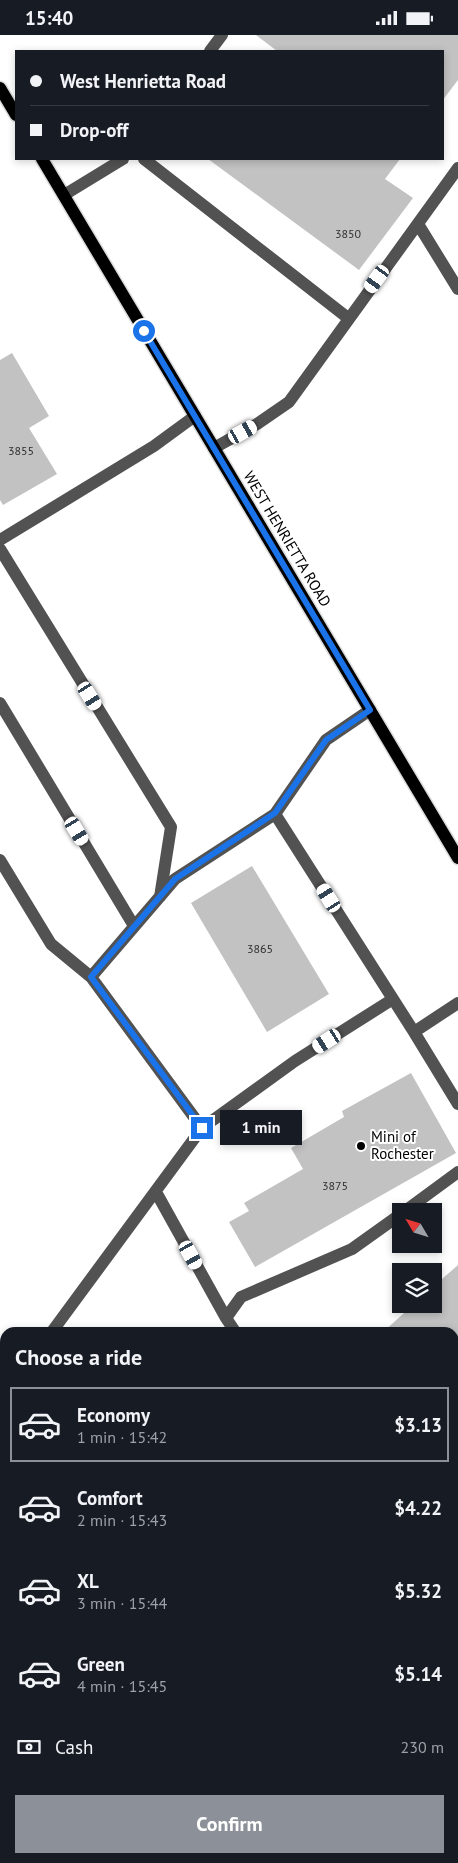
<!DOCTYPE html>
<meta charset="utf-8">
<style>
body{margin:0;font-family:"PT Sans",sans-serif;background:#20242c;color:#f1f3f6;height:100vh;display:flex;flex-direction:column;font-size:19px;white-space:nowrap}
*{box-sizing:border-box;margin:0}
p{font-size:16px;color:#9ea1a6}
.icon{flex:none;width:28px;height:28px;fill:none;stroke:currentColor;stroke-width:2;stroke-linecap:round;stroke-linejoin:round}
.map{position:relative;flex:1;overflow:hidden}
.panel{position:absolute;left:0px;top:1292px;width:459px;height:536px;display:flex;flex-direction:column;background:#171b24;border-radius:15px 15px 0 0;box-shadow:0 2px 8px #0003}
.panel>*{flex:none}
.top-card{position:absolute;left:15px;top:15px;width:429px;height:110px;border-radius:0px;box-shadow:0 2px 8px #0003;display:grid;align-content:center;height:110px;padding:0 15px;background:#171b24}
.needle{width:32px;rotate:308deg}
.controls{position:absolute;left:392px;top:1168px;display:grid;gap:10px}
.controls a{display:grid;place-items:center;width:50px;height:50px;border-radius:0px;background:#171b24;box-shadow:0 2px 8px #0003;font-size:25px}
.end{position:absolute;width:22px;height:22px;margin:-11px;border:6px solid #1a73e8;background:#fff;box-shadow:0 0 0 2px #fff}
.from{border-radius:50%}
.bubble{position:absolute;height:35px;border-radius:0px;background:#171b24;box-shadow:0 2px 8px #0003;font-size:16px;font-weight:700;line-height:35px;text-align:center}
.car{position:absolute;width:15px;height:30px;margin:-15px -8px;border-radius:6px;box-shadow:0 0 4px 1px #0007;background:linear-gradient(#fff 24%,#345 0 40%,#fff 0 76%,#345 0 86%,#fff 0)}
.top-card b{display:flex;align-items:center;gap:18px;height:48px;font-size:19px}
.top-card b+b{border-top:1px solid #363941}
.top-card i{width:12px;height:12px;background:#f1f3f6}
ul{padding:0;list-style:none}
li{display:flex;align-items:center;gap:15px;height:75px;margin:0 10px 8px;padding:0 5px;border:2px solid transparent;border-radius:0px}
li div{flex:1}
li b{display:block;font-size:19px}
li em{font-style:normal;font-weight:700}
li.active{border-color:#8c9099}
li>.icon{width:45px;height:45px;stroke-width:1.5}
h2{padding:0 15px;font-size:22px;line-height:60px}
.pay{display:flex;align-items:center;gap:12px;height:55px;padding:0 15px;font-size:19px}
.pay p{margin-inline-start:auto}
.button{display:flex;gap:10px;margin-top:auto;padding:10px 15px}
.button a{flex:1;height:58px;border-radius:0px;background:#8c9099;color:#fff;font-size:20px;font-weight:700;line-height:58px;text-align:center}
.status{display:flex;justify-content:space-between;align-items:center;height:35px;padding:0 25px;background:#171b24;direction:ltr}
.status svg{height:14px;fill:currentColor}
.map>svg:first-child{display:block}
.building{fill:#c2c2c2}
.lines{fill:none;stroke-linecap:round;stroke-linejoin:round}
.major-casing{stroke:#dbdbdb;stroke-width:15}
.minor{stroke:#525252;stroke-width:12}
.major{stroke:#000;stroke-width:12}
.route{stroke:#1a73e8;stroke-width:6}
.poi-dot{fill:#000;stroke:#fff;stroke-width:2}
.labels{text-anchor:middle;stroke-width:4;stroke-linejoin:round;paint-order:stroke}
.number-label{font-size:12px;fill:#303030}
.street-label{font-size:15px;fill:#000;stroke:#fff}
.poi-label{font-size:15px;fill:#000;stroke:#fff;text-anchor:start}
</style>
<div class="status"><b>15:40</b><svg viewBox="0 0 49 12"><path d="M0 12V9h3v3zM5 12V6h3v6zM10 12V3h3v9zM15 12V0h3v12zM26 1h20v11H26zM47 4h2v5h-2z"/></svg></div>
<div class="map">
<svg width="458" height="1828" viewBox="0 0 458 1828">
<rect width="100%" height="100%" fill="#fff"/>
<path class="building" d="M256,0H458V45L442,66V16H277Z
M208,124H400L385,144L413,163L359,235Z
M12,318L49,381L29,393L57,439L3,470L0,465V325Z
M252,831L329,959L267,997L191,868Z
M411,1038L456,1118L255,1232L229,1187L249,1176L244,1168L303,1134L291,1113L344,1082L342,1076Z
M458,1230V1356L454,1360V1298H382L414,1269H434V1251Z
M458,1689V1728L454,1721V1692Z"/>
<g class="lines">
<g class="major-casing">
<path id="major" d="M0,53L16,80
M42,124L458,823"/>
</g>
<path class="minor" d="M210,16L222,0
M144,124L348,283
M64,160L123,124
M418,189L458,254
M214,413L257,389L289,367L458,133
M0,505L154,411L195,381
M0,514L171,792L160,862
M0,668L134,891
M370,675L326,705L275,779L414,997
M0,825L51,909L91,942L202,1093L51,1298
M91,942L175,844L275,779
M458,968L414,997L458,1069
M202,1093L295,1026L393,964
M156,1157L226,1283
M405,1176L458,1137
M236,1298L226,1283L241,1262L352,1214L401,1179
M0,1331L5,1328
M0,1395L5,1403
M454,1439L458,1436
M454,1561L458,1559
M0,1595L5,1603
M454,1656L458,1653
M137,1824L139,1828
M361,1824L364,1828
M330,1828L337,1824"/>
<use href="#major" class="major"/>
</g>
<g class="lines">
<path class="route" d="M144,296L370,675L326,705L275,778L175,844L91,942L202,1093"/>
</g>
<circle class="poi-dot" cx="361" cy="1111" r="5"/>
<g class="labels">
<g class="number-label">
<text x="348" y="203">3850</text>
<text x="21" y="420">3855</text>
<text x="260" y="918">3865</text>
<text x="335" y="1155">3875</text>
</g>
<g class="street-label">
<text transform="translate(287 504) rotate(59)" y="5">WEST HENRIETTA ROAD</text>
</g>
<g class="poi-label">
<text x="371" y="1107">Mini of<tspan x="371" dy="17">Rochester</tspan></text>
</g>
</g>
</svg>
<div class="controls">
<a><svg class="needle" viewBox="-14 -14 28 28"><path d="M0-13l5 13h-10z" fill="#e53935"/><path d="M0 13l5-13h-10z" fill="#9ea1a6"/></svg></a>
<a><svg class="icon" aria-label="layers" viewBox="0 0 24 24"><path d="M12 4l9 5-9 5-9-5zM3 14l9 5 9-5"/></svg></a>
</div>
<i class="end from" style="left:144px;top:296px"></i>
<i class="end" style="left:202px;top:1093px"></i>
<div class="bubble" style="left:220px;top:1075px;width:82px">1 min</div>
<i class="car" style="left:377px;top:244px;rotate:216deg"></i>
<i class="car" style="left:243px;top:397px;rotate:61deg"></i>
<i class="car" style="left:90px;top:661px;rotate:148deg"></i>
<i class="car" style="left:77px;top:796px;rotate:149deg"></i>
<i class="car" style="left:329px;top:863px;rotate:328deg"></i>
<i class="car" style="left:327px;top:1006px;rotate:237deg"></i>
<i class="car" style="left:191px;top:1220px;rotate:151deg"></i>
<div class="top-card">
<b><i class="from"></i>West Henrietta Road</b>
<b><i></i>Drop-off</b>
</div>
<section class="panel">
<h2>Choose a ride</h2>
<ul>
<li class="active"><svg class="icon" aria-label="car" viewBox="0 0 24 24"><path d="M5 17H2v-5l4-1 3-4h7l3 4 3 1v5h-3M9 17h6M6 11h13"/><circle cx="7" cy="17" r="2"/><circle cx="17" cy="17" r="2"/></svg><div><b>Economy</b><p>1 min · 15:42</p></div><em>$3.13</em></li>
<li><svg class="icon" aria-label="car" viewBox="0 0 24 24"><path d="M5 17H2v-5l4-1 3-4h7l3 4 3 1v5h-3M9 17h6M6 11h13"/><circle cx="7" cy="17" r="2"/><circle cx="17" cy="17" r="2"/></svg><div><b>Comfort</b><p>2 min · 15:43</p></div><em>$4.22</em></li>
<li><svg class="icon" aria-label="car" viewBox="0 0 24 24"><path d="M5 17H2v-5l4-1 3-4h7l3 4 3 1v5h-3M9 17h6M6 11h13"/><circle cx="7" cy="17" r="2"/><circle cx="17" cy="17" r="2"/></svg><div><b>XL</b><p>3 min · 15:44</p></div><em>$5.32</em></li>
<li><svg class="icon" aria-label="car" viewBox="0 0 24 24"><path d="M5 17H2v-5l4-1 3-4h7l3 4 3 1v5h-3M9 17h6M6 11h13"/><circle cx="7" cy="17" r="2"/><circle cx="17" cy="17" r="2"/></svg><div><b>Green</b><p>4 min · 15:45</p></div><em>$5.14</em></li>
</ul>
<div class="pay"><svg class="icon" aria-label="cash" viewBox="0 0 24 24"><path d="M3 7h18v10H3z"/><circle cx="12" cy="12" r="2"/></svg>Cash<p>230 m</p></div>
<div class="button"><a>Confirm</a></div>
</section>
</div>
